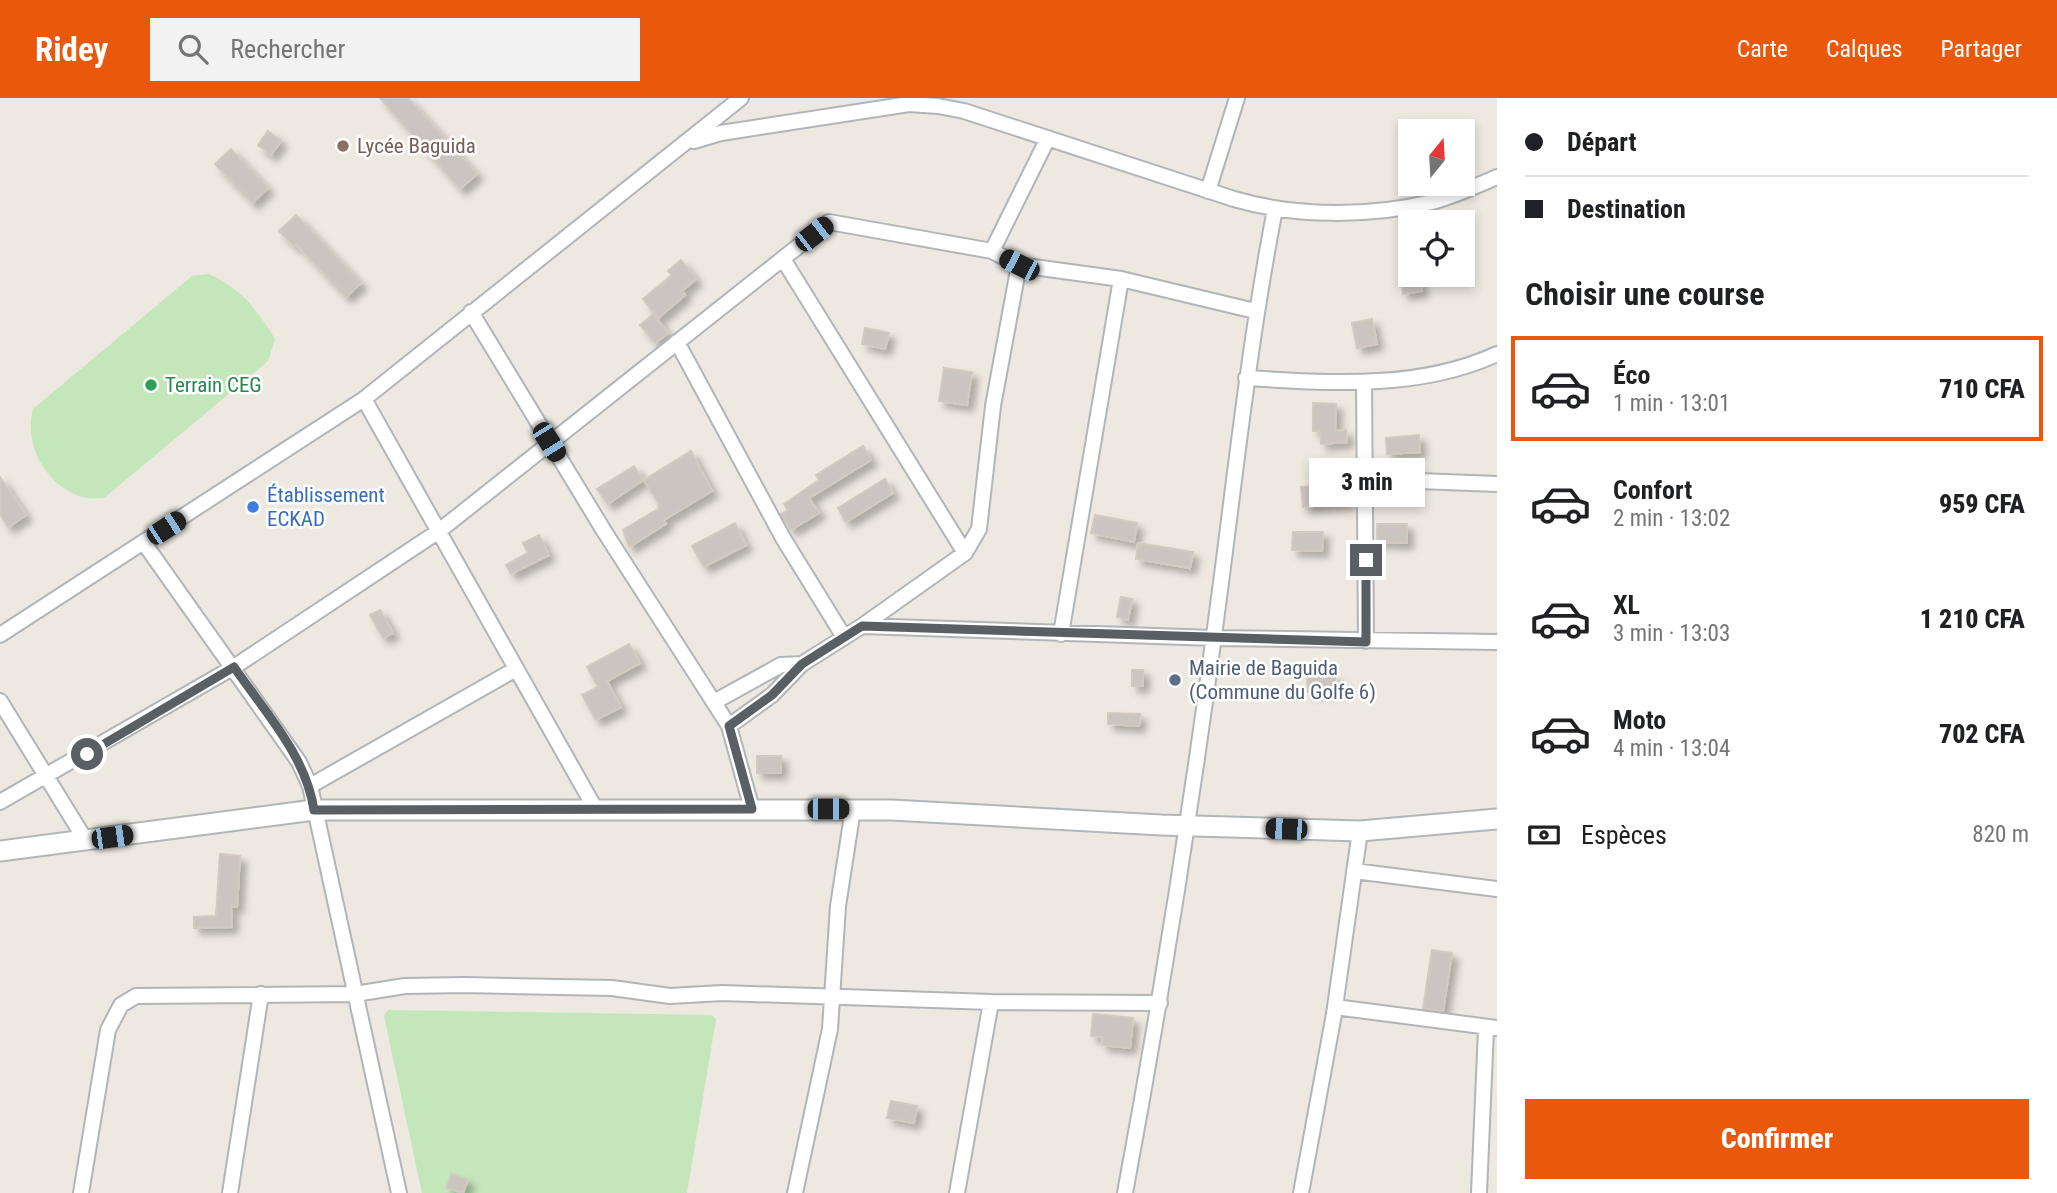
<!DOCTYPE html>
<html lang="fr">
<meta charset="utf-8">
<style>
body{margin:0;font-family:"Roboto Condensed",sans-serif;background:#f2f2f2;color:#202124;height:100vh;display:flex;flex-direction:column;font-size:26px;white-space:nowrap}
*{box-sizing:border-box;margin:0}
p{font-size:23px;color:#757577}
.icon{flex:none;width:38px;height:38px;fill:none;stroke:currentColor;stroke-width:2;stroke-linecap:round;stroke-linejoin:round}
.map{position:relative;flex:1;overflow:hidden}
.panel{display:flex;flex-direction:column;background:#fff;width:560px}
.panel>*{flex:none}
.banner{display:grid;align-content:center;height:154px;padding:0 28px;background:#fff}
.needle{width:46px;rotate:18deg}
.controls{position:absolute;left:1398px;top:21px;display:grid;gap:14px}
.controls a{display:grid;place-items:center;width:77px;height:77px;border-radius:0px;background:#fff;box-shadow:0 4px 10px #0003;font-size:35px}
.end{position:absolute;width:32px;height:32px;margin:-16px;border:9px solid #595f62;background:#fff;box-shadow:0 0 0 4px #fff}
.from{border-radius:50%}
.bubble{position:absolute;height:49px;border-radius:0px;background:#fff;box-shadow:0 4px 10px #0003;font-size:23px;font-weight:800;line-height:49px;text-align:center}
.car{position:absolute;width:21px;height:42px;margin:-21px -10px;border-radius:9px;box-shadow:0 0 5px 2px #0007;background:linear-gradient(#222 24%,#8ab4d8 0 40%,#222 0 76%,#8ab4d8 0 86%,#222 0)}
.banner b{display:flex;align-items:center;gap:24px;height:66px;font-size:26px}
.banner b+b{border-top:2px solid #e0e0e0}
.banner i{width:18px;height:18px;background:#202124}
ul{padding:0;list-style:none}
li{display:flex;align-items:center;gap:21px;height:105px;margin:0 14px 10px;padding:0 14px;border:4px solid transparent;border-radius:0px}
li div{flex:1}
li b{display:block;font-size:26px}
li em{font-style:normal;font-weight:800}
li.current{border-color:#ea580c}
li>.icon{width:63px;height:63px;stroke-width:1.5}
h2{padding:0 28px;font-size:32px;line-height:84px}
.pay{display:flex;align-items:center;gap:18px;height:77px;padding:0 28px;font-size:26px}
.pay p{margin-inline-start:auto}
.button{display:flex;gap:14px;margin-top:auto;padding:14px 28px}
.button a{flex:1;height:80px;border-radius:0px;background:#ea580c;color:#fff;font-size:28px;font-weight:800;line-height:80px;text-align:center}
header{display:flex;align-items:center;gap:42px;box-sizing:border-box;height:98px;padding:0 35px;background:#ea580c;color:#fff}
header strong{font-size:33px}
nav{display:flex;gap:38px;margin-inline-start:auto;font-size:24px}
.search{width:490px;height:63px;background:#f2f2f2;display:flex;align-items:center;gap:18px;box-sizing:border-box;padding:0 24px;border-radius:0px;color:#757577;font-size:26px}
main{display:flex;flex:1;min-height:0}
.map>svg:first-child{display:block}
.park{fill:#c3e6bb}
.building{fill:#cac5c0;stroke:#d2c9bf;stroke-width:2;filter:url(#shadow)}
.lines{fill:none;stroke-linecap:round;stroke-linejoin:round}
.street-casing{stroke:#b1b5b9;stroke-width:18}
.secondary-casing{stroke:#b0b6b9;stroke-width:23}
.street{stroke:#fff;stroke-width:14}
.secondary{stroke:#fff;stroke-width:19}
.route{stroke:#595f62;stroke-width:9}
.education-dot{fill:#8d6e63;stroke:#fff;stroke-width:2.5}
.leisure-dot{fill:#2e9e5b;stroke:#fff;stroke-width:2.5}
.shop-dot{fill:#3f7fe0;stroke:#fff;stroke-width:2.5}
.service-dot{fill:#5c6f8a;stroke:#fff;stroke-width:2.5}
.labels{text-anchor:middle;stroke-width:5;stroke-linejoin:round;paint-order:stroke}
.education-label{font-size:21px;fill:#785e54;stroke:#fff;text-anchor:start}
.leisure-label{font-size:21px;fill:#27864d;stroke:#fff;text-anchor:start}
.shop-label{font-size:21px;fill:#366cbe;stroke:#fff;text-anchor:start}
.service-label{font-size:21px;fill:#4e5e75;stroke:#fff;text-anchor:start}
</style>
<header>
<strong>Ridey</strong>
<div class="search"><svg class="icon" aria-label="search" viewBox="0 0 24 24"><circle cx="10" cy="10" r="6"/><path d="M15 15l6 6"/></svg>Rechercher</div>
<nav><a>Carte</a><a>Calques</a><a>Partager</a></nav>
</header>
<main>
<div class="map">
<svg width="1497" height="1095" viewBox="0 0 1497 1095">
<defs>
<filter id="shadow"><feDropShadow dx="6" dy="6" stdDeviation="3.5" flood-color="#0004"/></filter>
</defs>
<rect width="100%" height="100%" fill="#ede8e0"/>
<path class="park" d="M209,176C241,191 257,211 275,241L268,263L104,400C98,400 88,401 82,399C45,387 24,347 33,311L192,178Z
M388,912L712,917L716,921L687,1095H422L384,918Z"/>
<path class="building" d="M380,0H408L477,76L460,91Z
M268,33L281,43L271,57L258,47Z
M231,51L268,90L252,105L215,66Z
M296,117L361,185L346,199L296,146L294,148L279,133Z
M681,162L696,181L682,193L685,197L658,220L643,201L672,177L668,173Z
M1401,177H1419L1422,193L1403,196Z
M653,216L668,235L655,245L640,227Z
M1372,221L1377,246L1357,250L1352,225Z
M865,230L889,235L885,251L862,246Z
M944,270L972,274L967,307L939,303Z
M1313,305L1336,306L1335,333L1346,332L1347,344L1321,346L1320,333H1313Z
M1419,337L1420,354L1387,356L1386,340Z
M863,348L871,362L809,400L819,415L791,432L781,416L788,412L784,406L819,382L816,377Z
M691,353L712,393L664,422L666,426L629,449L623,432L658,411L659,406L644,382Z
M634,368L643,382L608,406L597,391Z
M0,379L26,417L8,429L0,416Z
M885,381L893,395L846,424L838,410Z
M1347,386L1348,405L1303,409L1301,389Z
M1095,417L1137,425L1134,444L1091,435Z
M735,425L746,447L704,469L692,448Z
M1377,426H1407V445L1377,444Z
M1293,434H1323L1322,453L1292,452Z
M539,437L549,457L511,476L506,467L528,455L523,445Z
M1138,445L1193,454L1190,470L1136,461Z
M1121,499L1132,501L1128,522L1117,519Z
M380,512L393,535L383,540L370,517Z
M629,546L640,565L607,583L621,609L596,622L582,597L598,589L587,569Z
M1132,572H1143V588H1132Z
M1335,578L1336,592L1308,594L1307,580Z
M1108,615L1140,616L1139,628L1108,626Z
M757,658H781V675H757Z
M220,756L240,758L237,809L231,808L232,829L194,830V819L216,818Z
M1432,852L1452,855L1443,913L1423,911Z
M1093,916L1133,920L1130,950L1102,947L1103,939L1091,938Z
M891,1003L917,1008L914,1025L887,1020Z
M451,1076L468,1082L463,1095L447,1090Z"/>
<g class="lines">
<g class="street-casing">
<path id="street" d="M694,43L721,35L909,6L938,8L964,13L1234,101C1296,119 1369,119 1432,104C1454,98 1476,88 1497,79
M1208,93L1237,0
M992,153L1048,40
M783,161L965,455
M471,214L604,433L729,628L752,711
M677,244L783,440L844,539
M1246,280C1330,285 1419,292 1497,256
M1364,286L1366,543
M364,301L596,712
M1366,381L1497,386
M144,445L299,664L310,688L399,1095
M862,528L1214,540L1497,544
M1061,536L1121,181
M0,537L364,301L741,0
M0,603L86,743
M714,604L781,567L802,566
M729,628L772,597L802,566L862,528L965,455L979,431L993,308L1019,167
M310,688L516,571
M0,704L234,569L439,433L829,124L992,153L1019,167L1121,181L1255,213
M1354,773L1497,791
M1335,909L1497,930
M81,1095L108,932L121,907L136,898L355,896L405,888L464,887L612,890L670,898L722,895L991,904L1160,905
M230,1095L261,896
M795,1095L830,931L838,808L853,711
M957,1095L991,904
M1125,1095C1160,907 1190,719 1215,530C1234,390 1248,250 1275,111
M1301,1095L1334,916L1360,733
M1479,1095L1486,931"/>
</g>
<g class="secondary-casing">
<path id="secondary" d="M0,753L314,712H892L1161,727L1360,733L1497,721"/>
</g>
<use href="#street" class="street"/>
<use href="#secondary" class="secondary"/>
</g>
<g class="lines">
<path class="route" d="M87,656L234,569C265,614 306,658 314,712L752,711L729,628L772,597L802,566L862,528L1366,544V462"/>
</g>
<circle class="education-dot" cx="343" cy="48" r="7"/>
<circle class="leisure-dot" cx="151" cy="287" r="7"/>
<circle class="shop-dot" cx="253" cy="409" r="7"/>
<circle class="service-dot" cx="1175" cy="582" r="7"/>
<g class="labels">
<g class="education-label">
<text x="357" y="55">Lycée Baguida</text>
</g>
<g class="leisure-label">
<text x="165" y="294">Terrain CEG</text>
</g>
<g class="shop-label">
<text x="267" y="404">Établissement<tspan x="267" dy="24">ECKAD</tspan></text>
</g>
<g class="service-label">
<text x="1189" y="577">Mairie de Baguida<tspan x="1189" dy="24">(Commune du Golfe 6)</tspan></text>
</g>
</g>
</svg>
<div class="controls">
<a><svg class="needle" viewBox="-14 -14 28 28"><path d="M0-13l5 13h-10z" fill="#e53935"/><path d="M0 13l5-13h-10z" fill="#757577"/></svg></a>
<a><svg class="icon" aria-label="locate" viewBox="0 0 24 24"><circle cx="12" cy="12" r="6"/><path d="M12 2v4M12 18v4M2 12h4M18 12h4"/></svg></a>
</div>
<i class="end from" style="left:87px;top:656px"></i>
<i class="end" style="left:1366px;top:462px"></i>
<div class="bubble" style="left:1309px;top:360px;width:116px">3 min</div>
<i class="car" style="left:814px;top:136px;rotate:52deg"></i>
<i class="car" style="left:1019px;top:167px;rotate:297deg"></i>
<i class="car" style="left:549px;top:344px;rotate:148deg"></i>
<i class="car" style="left:166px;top:430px;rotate:57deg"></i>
<i class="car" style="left:828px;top:711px;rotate:90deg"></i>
<i class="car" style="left:1286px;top:731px;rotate:272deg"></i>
<i class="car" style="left:112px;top:739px;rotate:82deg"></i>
</div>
<section class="panel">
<div class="banner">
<b><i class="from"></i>Départ</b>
<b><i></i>Destination</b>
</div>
<h2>Choisir une course</h2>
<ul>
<li class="current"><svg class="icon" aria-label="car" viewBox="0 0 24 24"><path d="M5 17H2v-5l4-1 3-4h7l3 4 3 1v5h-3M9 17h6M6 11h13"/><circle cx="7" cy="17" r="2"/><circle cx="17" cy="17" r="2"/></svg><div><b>Éco</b><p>1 min · 13:01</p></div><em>710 CFA</em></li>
<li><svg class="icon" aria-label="car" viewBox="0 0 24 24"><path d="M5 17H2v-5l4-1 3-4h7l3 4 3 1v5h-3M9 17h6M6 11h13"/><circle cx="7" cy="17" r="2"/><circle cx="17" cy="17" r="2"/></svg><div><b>Confort</b><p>2 min · 13:02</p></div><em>959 CFA</em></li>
<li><svg class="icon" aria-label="car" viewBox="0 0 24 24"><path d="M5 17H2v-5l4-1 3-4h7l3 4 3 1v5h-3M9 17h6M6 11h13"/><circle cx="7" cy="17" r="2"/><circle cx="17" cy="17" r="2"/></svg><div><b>XL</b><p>3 min · 13:03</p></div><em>1 210 CFA</em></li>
<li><svg class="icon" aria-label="car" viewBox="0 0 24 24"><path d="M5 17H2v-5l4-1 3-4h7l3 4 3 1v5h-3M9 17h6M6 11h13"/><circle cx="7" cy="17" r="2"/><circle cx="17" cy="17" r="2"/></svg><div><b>Moto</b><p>4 min · 13:04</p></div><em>702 CFA</em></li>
</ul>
<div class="pay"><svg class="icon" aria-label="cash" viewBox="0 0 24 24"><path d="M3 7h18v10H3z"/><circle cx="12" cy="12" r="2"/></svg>Espèces<p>820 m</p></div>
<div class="button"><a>Confirmer</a></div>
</section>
</main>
